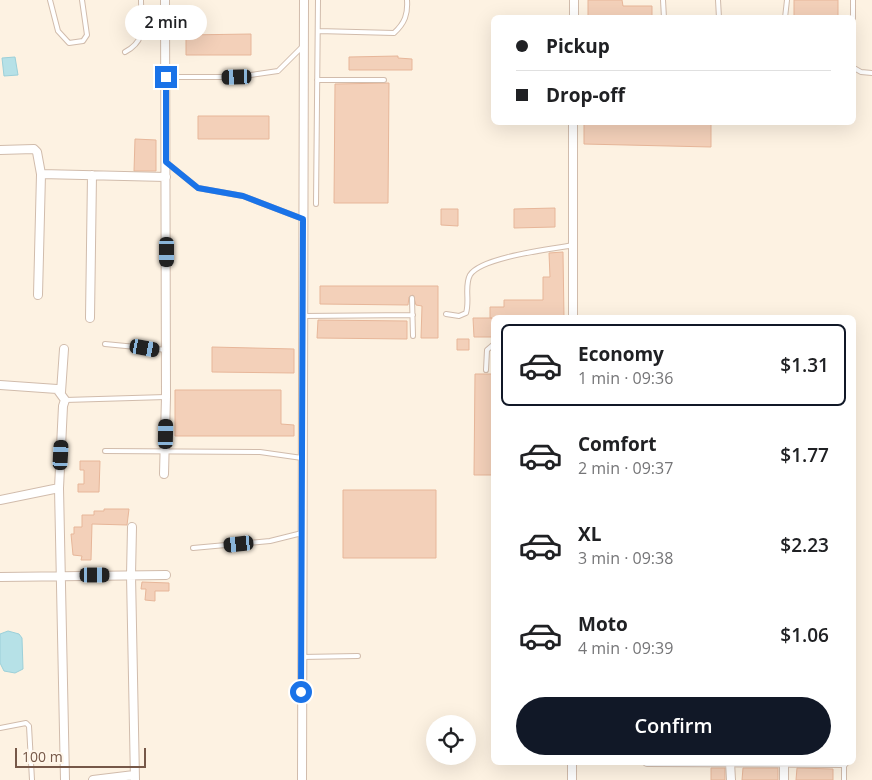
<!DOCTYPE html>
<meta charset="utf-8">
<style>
body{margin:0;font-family:"Open Sans",sans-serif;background:#f6f6f6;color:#202124;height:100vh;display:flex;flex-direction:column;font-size:19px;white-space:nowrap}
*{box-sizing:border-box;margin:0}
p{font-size:16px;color:#757577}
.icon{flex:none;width:28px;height:28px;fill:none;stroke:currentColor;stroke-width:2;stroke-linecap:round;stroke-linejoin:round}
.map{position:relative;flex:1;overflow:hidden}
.panel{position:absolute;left:491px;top:315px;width:365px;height:450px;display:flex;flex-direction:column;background:#fff;border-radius:8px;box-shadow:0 5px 20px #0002}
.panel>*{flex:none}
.banner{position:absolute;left:491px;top:15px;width:365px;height:110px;border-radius:8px;box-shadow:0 5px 20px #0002;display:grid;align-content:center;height:110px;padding:0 25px;background:#fff}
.tools{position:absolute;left:426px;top:715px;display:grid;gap:10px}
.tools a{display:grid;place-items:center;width:50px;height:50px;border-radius:50%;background:#fff;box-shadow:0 5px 20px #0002;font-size:25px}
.scale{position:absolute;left:15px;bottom:12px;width:131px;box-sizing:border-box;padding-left:5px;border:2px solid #765848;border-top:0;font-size:14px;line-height:18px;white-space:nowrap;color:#765848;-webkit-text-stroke:4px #fff6e9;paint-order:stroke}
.end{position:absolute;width:22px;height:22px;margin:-11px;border:6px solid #1a73e8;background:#fff;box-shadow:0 0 0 2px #fff}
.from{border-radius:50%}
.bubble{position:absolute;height:35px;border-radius:18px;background:#fff;box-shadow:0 5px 20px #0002;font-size:16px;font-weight:600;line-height:35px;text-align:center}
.car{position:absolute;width:15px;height:30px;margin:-15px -8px;border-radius:6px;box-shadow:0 0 4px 1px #0007;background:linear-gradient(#222 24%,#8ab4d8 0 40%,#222 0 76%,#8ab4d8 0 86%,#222 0)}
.banner b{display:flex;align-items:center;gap:18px;height:48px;font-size:19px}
.banner b+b{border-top:1px solid #e0e0e0}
.banner i{width:12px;height:12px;background:#202124}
ul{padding:9px 0 0;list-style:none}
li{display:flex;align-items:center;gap:15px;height:82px;margin:0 10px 8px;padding:0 15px;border:2px solid transparent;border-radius:8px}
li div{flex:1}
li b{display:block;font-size:19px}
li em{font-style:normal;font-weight:600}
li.on{border-color:#111827}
li>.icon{width:45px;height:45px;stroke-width:1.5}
.action{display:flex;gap:10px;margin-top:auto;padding:10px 25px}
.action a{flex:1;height:58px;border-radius:30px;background:#111827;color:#fff;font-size:20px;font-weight:600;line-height:58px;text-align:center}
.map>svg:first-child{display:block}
.water{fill:#b6e1e7;stroke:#9cd0d9}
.building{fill:#f3d0b9;stroke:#e7b699}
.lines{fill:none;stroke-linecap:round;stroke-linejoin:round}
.service-casing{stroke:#d1bcac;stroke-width:6}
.minor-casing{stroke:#d1bcac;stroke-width:10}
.service{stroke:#fff;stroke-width:4}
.minor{stroke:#fff;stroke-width:8}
.route{stroke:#1a73e8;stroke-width:6}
</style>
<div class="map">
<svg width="872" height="780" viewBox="0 0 872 780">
<rect width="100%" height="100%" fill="#fdf2e2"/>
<path class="water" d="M15,57L18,75L4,76L2,58Z
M8,631L19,634L22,638L23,669L15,673L4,671L0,663V634Z"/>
<path class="building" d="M588,0H622L623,6H652V18H588Z
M794,0H838V18H794Z
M251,34V55H186V35Z
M398,56V58L412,59V70H349V57Z
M389,83L388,203H334L335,84Z
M198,116H269V139H198Z
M584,122H711V147L584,144Z
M135,139L156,140V171H134Z
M555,208V227L514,228V209Z
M441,209H458V226L441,225Z
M563,252L564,318H494V337H474L473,318H492H490V307H504V300H543V277H550L549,253Z
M320,286H438V338H421L422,306L416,305L413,295L409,297L408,305L320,304Z
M318,320L407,321V339L317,338Z
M457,339H469V350H457Z
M212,347L294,349V373L212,372Z
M475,374H494V475H474Z
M175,390H281V424L294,425V436H175Z
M80,461H100L99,492H78V484H84V470H80Z
M343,490H436V558H343Z
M104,509H129L127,525L92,524L91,560H81L82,556L73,555L71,534H74V527H82V515H94V511H104Z
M142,582L169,583V591H155V601L145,600L146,589H141Z
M711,768H725V780H711Z
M743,768H778V780H742Z
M797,768L833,769V780H796Z"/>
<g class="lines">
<g class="service-casing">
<path id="service" d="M50,0L58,31L69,43L83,41L87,35L82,0
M663,0L664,18
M718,0L719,18
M785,18L787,0
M853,18V0
M318,31L394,33C405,23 408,14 407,0
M125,52C148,40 141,23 141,0
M854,68L861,72L872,73
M166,77H237L278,71L303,46
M317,80H384
M166,162L198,188L243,196L303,219
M316,204L318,0
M412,298L413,336
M446,314L459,316L466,313C470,301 464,286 470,275C481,257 552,249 574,245
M303,316L413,315
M105,344L167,350
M486,370L487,350L494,344
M65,400L166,397
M105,451L260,452L302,458
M193,548L270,541L302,533
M301,657L358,656
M0,728L26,723L29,726L32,780
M844,762V780"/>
</g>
<g class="minor-casing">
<path id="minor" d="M574,18V0
M573,122V318
M0,150L34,149L37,152L41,174L38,295
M41,174L166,177
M90,318L92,175
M0,385L57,389L65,400L63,406L59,488L65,780
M61,392L64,349
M164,474L166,397L165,0
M0,500L59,488
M132,527L131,575L135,780
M0,577L166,575
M647,762L844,763
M730,762L731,780
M784,762V780
M93,780L134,775
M302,780L304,0
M572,780V762"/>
</g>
<use href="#service" class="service"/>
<use href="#minor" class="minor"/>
</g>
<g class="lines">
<path class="route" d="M166,77V162L198,188L243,196L303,219L301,692"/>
</g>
</svg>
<div class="tools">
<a><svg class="icon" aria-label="locate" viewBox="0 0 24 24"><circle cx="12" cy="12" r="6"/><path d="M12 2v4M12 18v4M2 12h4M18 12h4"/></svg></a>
</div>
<div class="scale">100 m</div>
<i class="end from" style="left:301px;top:692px"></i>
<i class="end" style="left:166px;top:77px"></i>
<div class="bubble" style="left:125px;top:5px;width:82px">2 min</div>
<i class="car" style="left:237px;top:77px;rotate:268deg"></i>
<i class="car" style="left:167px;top:252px;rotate:180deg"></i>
<i class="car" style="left:145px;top:348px;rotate:100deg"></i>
<i class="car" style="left:166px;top:434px;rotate:1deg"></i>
<i class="car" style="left:61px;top:455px;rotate:3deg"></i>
<i class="car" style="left:239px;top:544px;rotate:264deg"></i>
<i class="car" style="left:95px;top:575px;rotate:90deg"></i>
<div class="banner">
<b><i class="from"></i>Pickup</b>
<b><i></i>Drop-off</b>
</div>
<section class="panel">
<ul>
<li class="on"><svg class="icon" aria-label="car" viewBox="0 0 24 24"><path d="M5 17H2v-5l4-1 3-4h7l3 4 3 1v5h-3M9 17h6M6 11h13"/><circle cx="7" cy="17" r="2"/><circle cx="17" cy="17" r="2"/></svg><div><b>Economy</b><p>1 min · 09:36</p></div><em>$1.31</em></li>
<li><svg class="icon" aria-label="car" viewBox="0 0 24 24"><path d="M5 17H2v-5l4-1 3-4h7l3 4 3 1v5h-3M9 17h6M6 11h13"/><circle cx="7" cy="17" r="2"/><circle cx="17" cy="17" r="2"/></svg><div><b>Comfort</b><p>2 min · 09:37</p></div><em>$1.77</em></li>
<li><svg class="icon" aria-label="car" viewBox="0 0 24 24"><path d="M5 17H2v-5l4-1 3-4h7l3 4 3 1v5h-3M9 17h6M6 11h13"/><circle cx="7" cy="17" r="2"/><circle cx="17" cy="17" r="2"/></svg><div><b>XL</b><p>3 min · 09:38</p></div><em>$2.23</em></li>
<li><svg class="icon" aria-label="car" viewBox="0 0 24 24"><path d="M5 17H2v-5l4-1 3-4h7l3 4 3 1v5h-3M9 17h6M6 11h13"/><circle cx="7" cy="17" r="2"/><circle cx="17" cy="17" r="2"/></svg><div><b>Moto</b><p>4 min · 09:39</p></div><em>$1.06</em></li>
</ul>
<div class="action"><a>Confirm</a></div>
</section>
</div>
